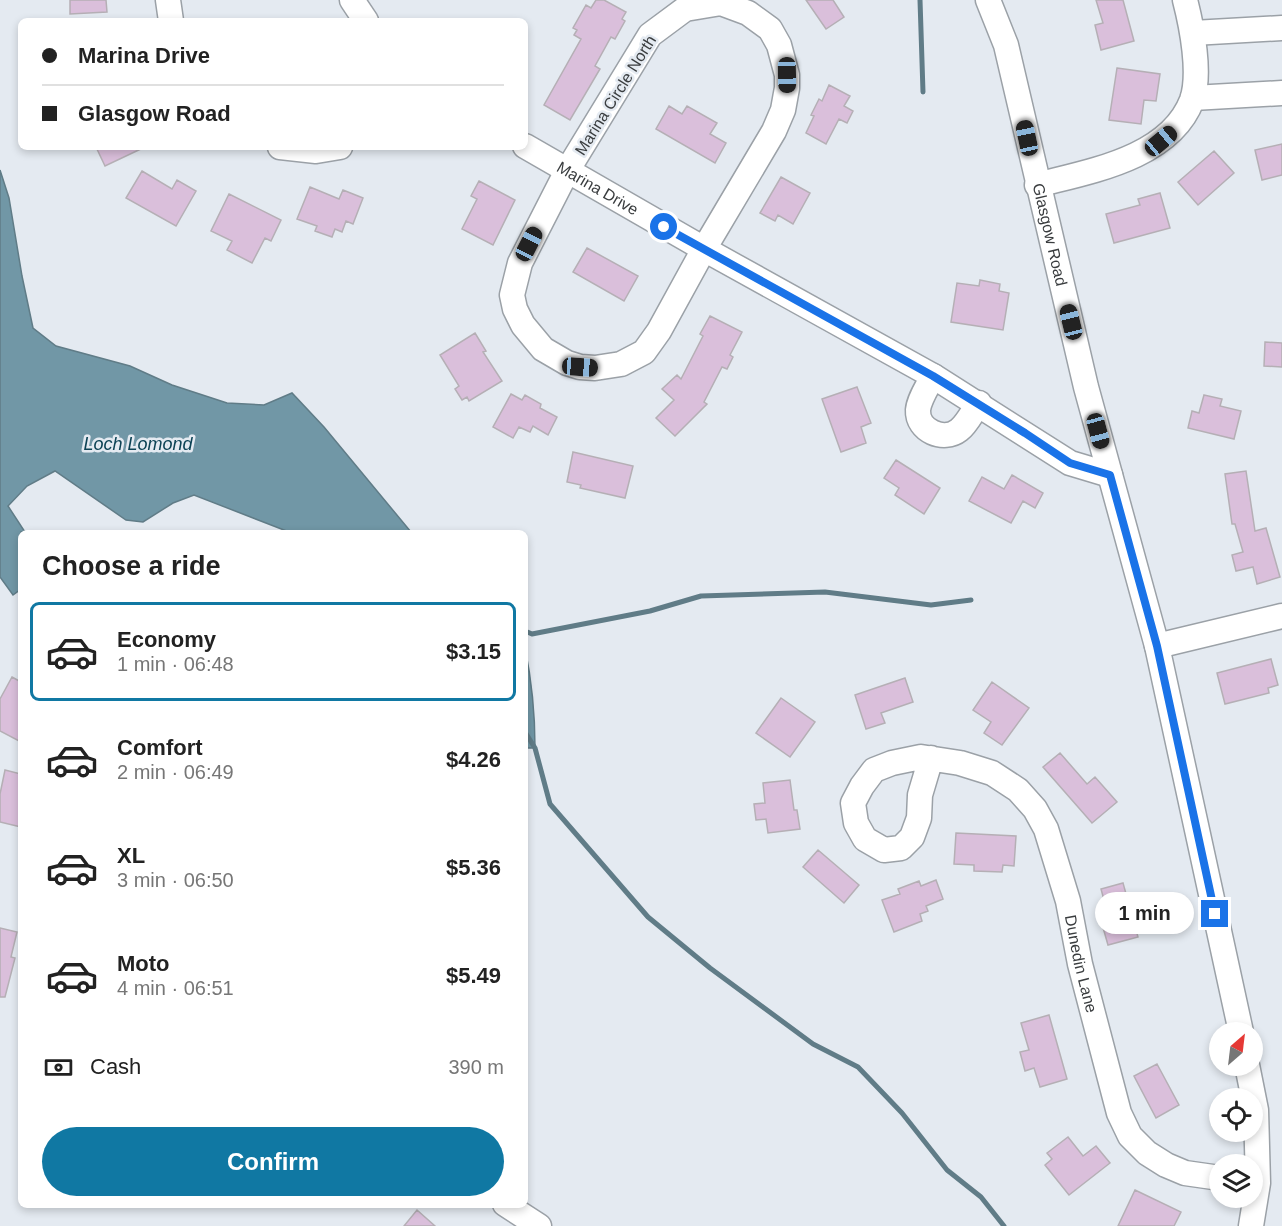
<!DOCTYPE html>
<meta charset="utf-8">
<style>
body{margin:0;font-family:Helvetica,sans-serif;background:#f6f6f6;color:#222;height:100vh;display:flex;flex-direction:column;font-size:22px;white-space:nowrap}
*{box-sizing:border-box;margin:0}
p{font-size:20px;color:#767676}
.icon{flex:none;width:33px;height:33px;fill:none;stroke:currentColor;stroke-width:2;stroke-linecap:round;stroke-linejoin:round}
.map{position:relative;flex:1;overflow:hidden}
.side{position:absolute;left:18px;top:530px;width:510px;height:678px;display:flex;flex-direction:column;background:#fff;border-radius:9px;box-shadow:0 3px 9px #0003}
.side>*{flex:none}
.banner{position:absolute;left:18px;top:18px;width:510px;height:132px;border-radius:9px;box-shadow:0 3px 9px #0003;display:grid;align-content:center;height:132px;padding:0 24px;background:#fff}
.needle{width:39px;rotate:28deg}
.fabs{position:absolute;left:1209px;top:1022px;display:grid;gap:12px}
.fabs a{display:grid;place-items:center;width:54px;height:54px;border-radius:50%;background:#fff;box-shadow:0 3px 9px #0003;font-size:30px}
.end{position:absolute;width:27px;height:27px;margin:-14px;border:8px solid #1a73e8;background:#fff;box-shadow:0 0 0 3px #fff}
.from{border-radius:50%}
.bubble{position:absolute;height:42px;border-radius:21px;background:#fff;box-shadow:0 3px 9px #0003;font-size:20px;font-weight:600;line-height:42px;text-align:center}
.car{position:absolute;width:18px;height:36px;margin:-18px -9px;border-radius:8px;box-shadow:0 0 4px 2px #0007;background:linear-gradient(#222 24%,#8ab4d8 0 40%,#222 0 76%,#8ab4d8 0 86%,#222 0)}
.banner b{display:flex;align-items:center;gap:21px;height:57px;font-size:22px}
.banner b+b{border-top:2px solid #e0e0e0}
.banner i{width:15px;height:15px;background:#222}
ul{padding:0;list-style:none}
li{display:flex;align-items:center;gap:18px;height:99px;margin:0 12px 9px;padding:0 12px;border:3px solid transparent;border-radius:9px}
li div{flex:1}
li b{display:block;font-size:22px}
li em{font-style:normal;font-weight:600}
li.selected{border-color:#1078a3}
li>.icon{width:54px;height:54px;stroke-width:1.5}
h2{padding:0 24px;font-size:27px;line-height:72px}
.pay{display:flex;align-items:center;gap:15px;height:66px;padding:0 24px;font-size:22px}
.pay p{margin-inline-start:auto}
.action{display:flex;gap:12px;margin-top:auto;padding:12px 24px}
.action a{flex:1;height:69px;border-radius:36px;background:#1078a3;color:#fff;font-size:24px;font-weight:600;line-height:69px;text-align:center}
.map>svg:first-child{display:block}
.water{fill:#7197a6;stroke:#607c87;stroke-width:1.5}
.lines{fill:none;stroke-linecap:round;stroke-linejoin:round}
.stream{stroke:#607c87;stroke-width:5}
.building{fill:#dabfdb;stroke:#b5afb5;stroke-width:1.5}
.minor-casing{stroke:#9ba1a7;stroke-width:27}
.minor{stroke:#fff;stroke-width:24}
.route{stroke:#1a73e8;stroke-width:8}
.labels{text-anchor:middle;stroke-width:5;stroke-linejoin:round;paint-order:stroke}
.street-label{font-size:16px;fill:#3a3d3f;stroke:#e4eaf1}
.water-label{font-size:18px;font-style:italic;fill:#0d4355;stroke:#e4eaf1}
</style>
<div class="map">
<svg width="1282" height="1226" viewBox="0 0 1282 1226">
<rect width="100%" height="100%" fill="#e4eaf1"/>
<path class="water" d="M0,170L9,198L22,276L33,328L56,346L130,366L172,385L227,403L264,405L292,393L324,427L411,532H289L194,495L173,503L143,522L126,520L55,471L27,486L8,506L25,532H21V589L13,595L0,577Z
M525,648C532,682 535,714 535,748H525Z"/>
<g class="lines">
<path class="stream" d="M920,0L923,92
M525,631L532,634L650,611L701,596L825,592L931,605L971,600
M525,732L535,748L550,804L648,917L710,968L813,1044L858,1067L902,1113L947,1170L981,1197L1004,1226"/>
</g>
<path class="building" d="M70,0H106L107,12L70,14Z
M596,0H604L626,12L622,19L625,21L615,39L611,37L595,66L600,69L570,120L544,105L581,39L574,35L577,30L573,28L586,5L591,8Z
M806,0H833L844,17L826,29Z
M1096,0H1123L1134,41L1101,50L1095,25L1103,23Z
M1117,68L1160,74L1156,101L1144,100L1141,124L1109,120Z
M829,85L850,96L844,106L853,111L847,123L839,119L826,144L806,133L814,116L811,115L819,99L822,101Z
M669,106L682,114L687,106L717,123L710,134L726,143L715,163L656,129Z
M1282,144V175L1262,180L1255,150Z
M96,147H145L105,166Z
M1214,151L1234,173L1198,205L1178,182Z
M142,171L172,189L177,180L196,191L176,226L126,198Z
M781,177L810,193L793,224L778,215L775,221L760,213Z
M479,181L515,200L493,245L462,229L477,199L471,196Z
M310,187L339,199L343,190L363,198L353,224L346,221L342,232L335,229L332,237L315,231L317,226L297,219Z
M1160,193L1170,228L1114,243L1106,214L1140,205L1138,199Z
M229,194L281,220L271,241L265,238L252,263L227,250L232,241L211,231Z
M587,248L638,276L624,301L573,272Z
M980,280L1000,284L999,291L1009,293L1003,330L951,322L957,283L979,286Z
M710,316L742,332L730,355L733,357L727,369L722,367L704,402L707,404L675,436L656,418L674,400L662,389L677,375L681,379L703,336L700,334Z
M475,333L486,351L483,352L502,381L469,401L467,397L462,400L455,389L459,386L440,355Z
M1265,342L1282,343V367L1264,366Z
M857,387L871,423L861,427L866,443L841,452L822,399Z
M511,394L522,400L525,395L541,404L540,408L557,417L548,435L533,426L530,432L519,427L513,438L493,427Z
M1204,395L1222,399L1220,406L1241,411L1234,439L1188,428L1192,411L1199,413Z
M573,452L633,466L625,498L580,488L581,485L567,482Z
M896,460L940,488L924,514L895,495L899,488L884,478Z
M1246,471L1255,531L1266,528L1280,577L1257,584L1253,567L1236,571L1232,555L1243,552L1235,524H1232L1225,474Z
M1012,475L1043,493L1035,508L1023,501L1011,523L969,501L982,477L1004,489Z
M1271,659L1278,685L1268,688L1269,693L1225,704L1217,673Z
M12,677L21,682V742L0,731V699Z
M905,678L913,702L881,713L885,723L866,729L855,695Z
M992,682L1029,708L1002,745L984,733L991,722L973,710Z
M781,698L815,722L790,757L756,733Z
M1060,753L1087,784L1095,777L1117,802L1092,823L1043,767Z
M5,770L21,774V827L0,822V794Z
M790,780L794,810H797L800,829L768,833L766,819L756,820L754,804L765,803L763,783Z
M956,833L1016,836L1014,866L1003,865L1002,872L974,871V865L954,864Z
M818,850L859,885L844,903L803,867Z
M936,880L943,899L926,906L928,911L920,914L922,921L894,932L882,900L900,894L898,889L919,881L921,886Z
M1123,883L1138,937L1108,945L1102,924L1110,922L1101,889Z
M0,928L17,932L11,957L15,958L5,997H0Z
M1049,1015L1067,1079L1040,1087L1034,1068L1025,1071L1020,1052L1029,1050L1021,1023Z
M1157,1064L1179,1105L1156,1118L1134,1076Z
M1068,1137L1083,1156L1096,1146L1110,1163L1069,1195L1045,1165L1052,1159L1047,1153Z
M1135,1190L1181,1212L1174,1226H1118Z
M417,1210L435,1226H404Z"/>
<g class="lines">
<g class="minor-casing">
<g id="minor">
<path d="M168,0L171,21"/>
<path d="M352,0L366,21"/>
<path id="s1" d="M988,0L1006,45L1086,387L1157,646L1241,1032"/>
<path d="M721,3L748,13L770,29L779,45L787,75V88L783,110L774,131L704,249L659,331L644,352L621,364L595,368L580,367L567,363L543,349L523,325L515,309L512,295L520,263L567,171L650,35L685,9Z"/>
<path d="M1193,33L1282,28"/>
<path d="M1193,98L1282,93"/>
<path id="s2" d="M525,146L704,249L933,376L1070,463L1110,475"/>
<path d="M280,147L316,151L340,147"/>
<path d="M1037,185C1091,171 1170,158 1192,100C1201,74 1192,27 1185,0"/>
<path d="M933,376C928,386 919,399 918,410C917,431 944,442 959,430C967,424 973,411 979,403"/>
<path d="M1157,646L1282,616"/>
<path id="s3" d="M931,758L920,795L919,818L912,837L901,848L884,850L865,839L856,823L853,803L862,786L874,770L892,763L921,757L960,763L992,773L1018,790L1035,809L1046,829L1068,901L1080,964L1119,1113L1130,1136L1147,1153L1166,1165L1185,1173L1220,1178"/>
<path d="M1247,1065L1256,1110L1258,1183L1251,1226"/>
<path d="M505,1204L539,1226"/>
</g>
</g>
<use href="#minor" class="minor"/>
</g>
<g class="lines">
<path class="route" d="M664,227L933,376L1025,433L1070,463L1110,475L1157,646L1215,914"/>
</g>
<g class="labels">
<g class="street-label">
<text transform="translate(615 95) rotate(-58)" y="6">Marina Circle North</text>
<text dy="6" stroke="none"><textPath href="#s2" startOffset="84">Marina Drive</textPath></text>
<text dy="6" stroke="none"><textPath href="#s1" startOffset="243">Glasgow Road</textPath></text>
<text dy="6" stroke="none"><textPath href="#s3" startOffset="555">Dunedin Lane</textPath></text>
</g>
<g class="water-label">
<text x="138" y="450">Loch Lomond</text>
</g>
</g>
</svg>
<div class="fabs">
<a><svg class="needle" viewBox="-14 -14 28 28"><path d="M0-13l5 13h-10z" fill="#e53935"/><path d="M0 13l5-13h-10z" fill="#767676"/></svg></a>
<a><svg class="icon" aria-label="locate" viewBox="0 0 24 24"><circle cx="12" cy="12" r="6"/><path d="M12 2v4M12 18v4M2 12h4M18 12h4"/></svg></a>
<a><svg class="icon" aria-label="layers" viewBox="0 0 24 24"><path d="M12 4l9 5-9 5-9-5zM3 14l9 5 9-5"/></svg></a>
</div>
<i class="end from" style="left:664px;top:227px"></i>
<i class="end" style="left:1215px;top:914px"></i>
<div class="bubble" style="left:1095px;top:892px;width:99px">1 min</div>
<i class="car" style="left:787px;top:75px;rotate:179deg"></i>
<i class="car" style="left:1027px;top:138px;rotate:348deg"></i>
<i class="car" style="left:1161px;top:141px;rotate:50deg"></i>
<i class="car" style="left:529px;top:244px;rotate:27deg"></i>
<i class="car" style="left:1071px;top:322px;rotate:346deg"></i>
<i class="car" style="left:580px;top:367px;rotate:94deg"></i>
<i class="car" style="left:1098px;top:431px;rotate:165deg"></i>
<div class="banner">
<b><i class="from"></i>Marina Drive</b>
<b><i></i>Glasgow Road</b>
</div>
<section class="side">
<h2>Choose a ride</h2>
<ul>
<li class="selected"><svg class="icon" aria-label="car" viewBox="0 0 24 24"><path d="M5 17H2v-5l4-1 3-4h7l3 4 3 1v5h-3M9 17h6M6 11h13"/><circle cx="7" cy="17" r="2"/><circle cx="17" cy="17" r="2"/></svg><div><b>Economy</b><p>1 min · 06:48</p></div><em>$3.15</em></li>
<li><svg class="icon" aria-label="car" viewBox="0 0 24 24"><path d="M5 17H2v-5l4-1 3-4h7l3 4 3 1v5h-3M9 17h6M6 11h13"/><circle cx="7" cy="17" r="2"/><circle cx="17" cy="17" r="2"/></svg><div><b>Comfort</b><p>2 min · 06:49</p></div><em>$4.26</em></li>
<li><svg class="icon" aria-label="car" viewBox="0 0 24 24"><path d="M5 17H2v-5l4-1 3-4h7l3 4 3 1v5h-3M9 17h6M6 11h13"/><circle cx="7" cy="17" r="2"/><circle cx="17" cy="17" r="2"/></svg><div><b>XL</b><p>3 min · 06:50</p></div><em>$5.36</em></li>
<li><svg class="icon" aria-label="car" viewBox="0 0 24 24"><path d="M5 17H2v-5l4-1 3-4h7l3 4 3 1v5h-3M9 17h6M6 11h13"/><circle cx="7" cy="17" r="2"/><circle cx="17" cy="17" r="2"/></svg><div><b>Moto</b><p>4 min · 06:51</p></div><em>$5.49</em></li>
</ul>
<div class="pay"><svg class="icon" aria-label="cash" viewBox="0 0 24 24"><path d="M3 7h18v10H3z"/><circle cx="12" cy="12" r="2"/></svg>Cash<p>390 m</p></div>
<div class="action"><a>Confirm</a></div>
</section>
</div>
